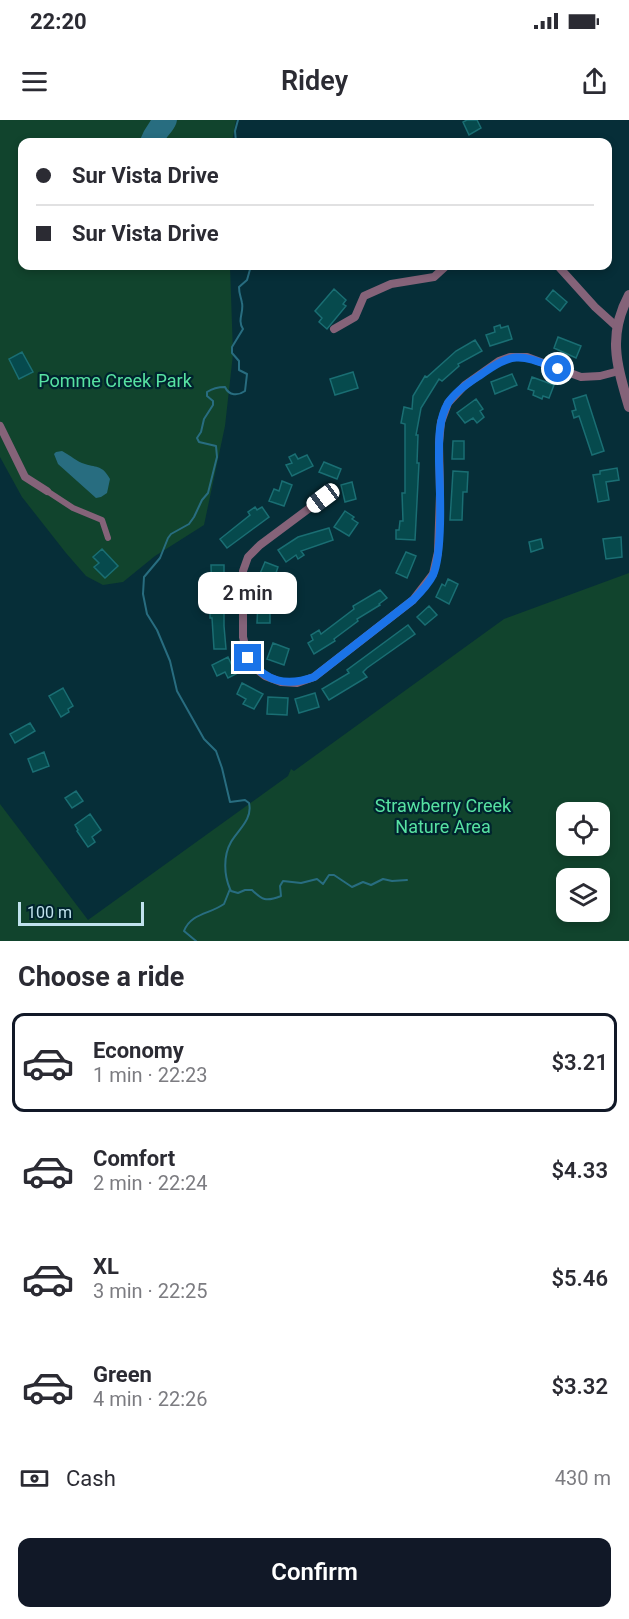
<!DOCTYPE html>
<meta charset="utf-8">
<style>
body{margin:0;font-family:Roboto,sans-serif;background:#f2f2f3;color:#2b2b33;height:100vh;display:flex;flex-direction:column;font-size:22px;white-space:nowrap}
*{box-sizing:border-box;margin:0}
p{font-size:20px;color:#7c7c81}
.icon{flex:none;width:33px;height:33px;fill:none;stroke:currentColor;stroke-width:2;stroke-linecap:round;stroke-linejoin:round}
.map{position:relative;height:821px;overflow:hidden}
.details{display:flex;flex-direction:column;background:#fff;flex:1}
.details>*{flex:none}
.top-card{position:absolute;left:18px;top:18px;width:594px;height:132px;border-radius:12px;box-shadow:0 3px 9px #0003;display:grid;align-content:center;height:132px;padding:0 18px;background:#fff}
.controls{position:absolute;left:556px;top:682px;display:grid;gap:12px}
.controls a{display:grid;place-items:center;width:54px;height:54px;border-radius:12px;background:#fff;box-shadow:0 3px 9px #0003;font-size:30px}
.scale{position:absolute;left:18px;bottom:15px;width:126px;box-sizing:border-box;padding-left:6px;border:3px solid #c0e2ed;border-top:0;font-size:16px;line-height:21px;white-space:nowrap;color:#c0e2ed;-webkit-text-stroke:4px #00242e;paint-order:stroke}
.end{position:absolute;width:27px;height:27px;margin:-14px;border:8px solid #1a73e8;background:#fff;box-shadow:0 0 0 3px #fff}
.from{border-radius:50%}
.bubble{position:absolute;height:42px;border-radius:12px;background:#fff;box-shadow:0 3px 9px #0003;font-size:20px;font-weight:600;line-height:42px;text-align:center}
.car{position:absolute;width:18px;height:36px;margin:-18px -9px;border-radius:8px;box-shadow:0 0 4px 2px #0007;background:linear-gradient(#fff 24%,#345 0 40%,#fff 0 76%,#345 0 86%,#fff 0)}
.top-card b{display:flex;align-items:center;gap:21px;height:57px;font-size:22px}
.top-card b+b{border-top:2px solid #e1e1e2}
.top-card i{width:15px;height:15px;background:#2b2b33}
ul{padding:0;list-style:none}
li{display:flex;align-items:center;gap:18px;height:99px;margin:0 12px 9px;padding:0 6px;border:3px solid transparent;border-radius:12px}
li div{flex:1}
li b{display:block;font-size:22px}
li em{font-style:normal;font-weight:600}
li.selected{border-color:#111827}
li>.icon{width:54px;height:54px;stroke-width:1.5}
h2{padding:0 18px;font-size:27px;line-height:72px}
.pay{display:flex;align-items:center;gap:15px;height:66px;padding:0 18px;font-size:22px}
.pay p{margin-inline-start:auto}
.primary-button{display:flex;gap:12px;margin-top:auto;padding:12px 18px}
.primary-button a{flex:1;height:69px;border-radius:12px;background:#111827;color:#fff;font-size:24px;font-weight:600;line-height:69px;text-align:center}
.status{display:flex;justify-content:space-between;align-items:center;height:42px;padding:0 30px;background:#fff;direction:ltr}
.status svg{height:16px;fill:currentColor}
header{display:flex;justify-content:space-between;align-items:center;height:78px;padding:0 18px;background:#fff;font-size:27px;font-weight:600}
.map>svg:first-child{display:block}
.green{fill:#11442d;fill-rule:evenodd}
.water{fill:#286d80}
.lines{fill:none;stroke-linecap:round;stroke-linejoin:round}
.stream{stroke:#286d80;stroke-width:2}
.building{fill:#064a4d;stroke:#1a6e73;stroke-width:1.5}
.pedestrian{stroke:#856379;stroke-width:6}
.minor{stroke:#856379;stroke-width:8}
.tertiary{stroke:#856379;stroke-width:10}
.route{stroke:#1a73e8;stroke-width:8}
.labels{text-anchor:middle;stroke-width:4.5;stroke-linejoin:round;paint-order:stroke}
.park-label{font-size:18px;fill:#57e2a2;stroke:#00242e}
</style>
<div class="status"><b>22:20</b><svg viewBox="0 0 49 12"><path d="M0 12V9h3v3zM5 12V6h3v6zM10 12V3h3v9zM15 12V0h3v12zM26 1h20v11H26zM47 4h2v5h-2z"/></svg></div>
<header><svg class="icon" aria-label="menu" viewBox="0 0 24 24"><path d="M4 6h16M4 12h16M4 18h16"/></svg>Ridey<svg class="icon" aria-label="share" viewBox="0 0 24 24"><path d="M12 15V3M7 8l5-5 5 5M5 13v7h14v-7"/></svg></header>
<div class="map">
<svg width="629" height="821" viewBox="0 0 629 821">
<rect width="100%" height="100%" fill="#062e38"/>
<path class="green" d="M0,0H236L232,22H22V146H230L233,234L225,306L204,405L155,436L123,462L103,465L86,456L66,433L22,377L0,337Z
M629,453V821H0V684L88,800L288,656L291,649L294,651L504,499ZM567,693H600V726H567ZM567,759H600V792H567Z"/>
<path class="water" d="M151,0H177C176,9 168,14 164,22H139L144,11Z
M62,331C70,335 77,342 85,344C98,348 102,345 110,359L107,373L101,377L96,378L58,344L54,334L56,332Z"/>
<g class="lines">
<path class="stream" d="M236,22L235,11L238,0
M230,769L231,771L238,773L245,770H252C262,780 266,782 281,776L280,766L283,761L301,763L317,759L323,764L329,755H334L352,767L363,762L371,765L383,759L392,761L407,760
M196,821L184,811C191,793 210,794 224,784L230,769C224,755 223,736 231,722C238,710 253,699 249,683L245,680L230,682L222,648L216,631L204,619L177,571L170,541L157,510L147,494L143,474L144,457L160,438L168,418L171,414L189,404L194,397L202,380L208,373L217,337L216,326L199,322L197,318L201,312L204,299L213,285V281L207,276V272C213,268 218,267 225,267C229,276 238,276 245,271L247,254L239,250V241L232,233V227L243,209C237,200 244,192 242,183C241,177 239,174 239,167L247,160L251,146"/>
</g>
<path class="building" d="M467,0H477L481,8L469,15L463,2Z
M334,169L346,180L343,184L346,186L327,209L319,202L322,198L315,191Z
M553,170L567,182L560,191L546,179Z
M500,205L501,208L508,206L512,219L490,226L486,215L495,212L494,207Z
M558,217L581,226L576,238L554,228Z
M475,220L482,231L458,244L459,246L442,261L439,259L421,288L416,315H418L417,343H419L415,420L396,419V410H399L400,401H403L402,373H405V304L401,303L404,287L412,289L413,276L425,256L427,257L456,231Z
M22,232L33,252L19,259L9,239Z
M353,252L358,268L335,275L330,259Z
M512,254L517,265L495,274L491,262Z
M532,257L554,265L549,278L543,276L542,279L533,275L534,271L528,269Z
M586,275L604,331L592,335L579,296L574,298L572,291L576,290L573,279Z
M476,279L483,289L480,291L484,297L477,303L473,298L465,303L457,293Z
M453,321H464V339H452Z
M295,334L298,339L307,335L313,346L292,356L286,345L292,343L289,337Z
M324,342L341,349L337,359L319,352Z
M617,348L619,360L606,362L609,380L598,382L593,355L600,354V351Z
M453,351L468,352L467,372H463L462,400H450Z
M282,361L292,365L284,386L269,381L274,369L279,371Z
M352,362L356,379L345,382L341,365Z
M255,387L257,390L262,387L269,397L227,428L220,419L250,395L248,392Z
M345,391L354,397L352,399L358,403L349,416L334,407Z
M329,408L333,420L301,431L304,435L298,439L296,435L286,442L278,430L298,417Z
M621,417L622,437L606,439L603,419Z
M541,419L543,428L531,432L529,422Z
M102,429L118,446L105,458L94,447L99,443L93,437Z
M406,432L416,436L407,458L396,453Z
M265,442L278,447L273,462L270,461L268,468L256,463Z
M211,445H224V506L226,529H214L212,498H210V490H203V483H210V475H212Z
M448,459L458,464L449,484L436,477L442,464L445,466Z
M380,470L387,478L379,484L380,485L357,499L358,501L334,519L335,521L314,534L308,523L313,520L311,515L319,510L321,514L354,489L353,486Z
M258,481H270V503H257Z
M429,486L437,495L425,505L417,497Z
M408,505L415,514L367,548L363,552L367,557L329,580L322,569L349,553L347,550Z
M273,523L289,529L284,545L267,539Z
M228,537L236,554L228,558L225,552L217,556L212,545Z
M242,563L263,574L254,589L243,584L246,579L237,574Z
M63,568L73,586L68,589L69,592L61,597L49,576Z
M315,573L319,587L299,593L295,579Z
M268,577L288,578L287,595L267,594Z
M30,603L35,611L15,623L10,614Z
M44,632L49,646L33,652L28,639Z
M76,671L83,681L72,688L65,678Z
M90,694L101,710L92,717L95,722L88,727L77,711L78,710L75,705Z"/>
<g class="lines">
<path class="pedestrian" d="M47,371L73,388L102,400L108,418"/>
<path class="minor" d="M558,146L595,187L616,206
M334,209L355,197L364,176L391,164L434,157L446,146
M0,306L25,357L47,371
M323,378L260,425L248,437L243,451V517L248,538L255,548L265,556L281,562L297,563L314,557L413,480L433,454L438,432L440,374L439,323L441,302L448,283L465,265L499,241L510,237H527L581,257L600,256L619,251"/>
<path class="tertiary" d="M629,175C607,216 617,245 629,287"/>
</g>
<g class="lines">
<path class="route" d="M248,538C266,562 286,567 314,557L413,480C420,473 428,465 433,455C443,432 440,368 439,341C439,322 438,300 448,283C455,272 468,263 479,256C514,231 519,234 558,249"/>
</g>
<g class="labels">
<g class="park-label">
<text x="115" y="267">Pomme Creek Park</text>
<text x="443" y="692">Strawberry Creek<tspan x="443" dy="21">Nature Area</tspan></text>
</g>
</g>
</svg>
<div class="controls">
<a><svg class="icon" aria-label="locate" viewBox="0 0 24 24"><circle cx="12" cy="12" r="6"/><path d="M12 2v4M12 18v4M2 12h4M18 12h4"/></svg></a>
<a><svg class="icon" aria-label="layers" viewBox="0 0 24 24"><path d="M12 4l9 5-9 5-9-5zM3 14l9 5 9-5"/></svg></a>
</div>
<div class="scale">100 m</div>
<i class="end from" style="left:558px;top:249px"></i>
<i class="end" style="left:248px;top:538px"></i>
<div class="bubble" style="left:198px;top:452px;width:99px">2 min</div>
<i class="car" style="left:323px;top:378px;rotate:233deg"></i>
<div class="top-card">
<b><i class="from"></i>Sur Vista Drive</b>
<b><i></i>Sur Vista Drive</b>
</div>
</div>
<section class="details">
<h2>Choose a ride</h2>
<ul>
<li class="selected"><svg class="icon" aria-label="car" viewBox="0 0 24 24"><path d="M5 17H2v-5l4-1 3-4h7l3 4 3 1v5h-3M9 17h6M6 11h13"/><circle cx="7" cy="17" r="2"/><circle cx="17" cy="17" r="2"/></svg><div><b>Economy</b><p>1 min · 22:23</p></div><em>$3.21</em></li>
<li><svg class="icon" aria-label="car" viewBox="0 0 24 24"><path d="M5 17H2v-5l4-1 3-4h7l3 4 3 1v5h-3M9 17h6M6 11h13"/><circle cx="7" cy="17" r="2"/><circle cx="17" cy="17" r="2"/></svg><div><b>Comfort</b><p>2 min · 22:24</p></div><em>$4.33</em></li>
<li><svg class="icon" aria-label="car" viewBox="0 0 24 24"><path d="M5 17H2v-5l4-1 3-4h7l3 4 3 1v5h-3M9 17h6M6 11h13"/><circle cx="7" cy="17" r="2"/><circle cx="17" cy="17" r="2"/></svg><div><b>XL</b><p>3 min · 22:25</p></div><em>$5.46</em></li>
<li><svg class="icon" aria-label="car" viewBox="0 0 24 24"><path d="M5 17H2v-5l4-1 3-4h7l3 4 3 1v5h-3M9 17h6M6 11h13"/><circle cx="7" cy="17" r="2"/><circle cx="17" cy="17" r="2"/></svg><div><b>Green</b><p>4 min · 22:26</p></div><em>$3.32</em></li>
</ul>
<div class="pay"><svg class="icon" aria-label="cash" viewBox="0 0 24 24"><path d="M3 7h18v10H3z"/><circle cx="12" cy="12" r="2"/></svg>Cash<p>430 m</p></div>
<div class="primary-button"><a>Confirm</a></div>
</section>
